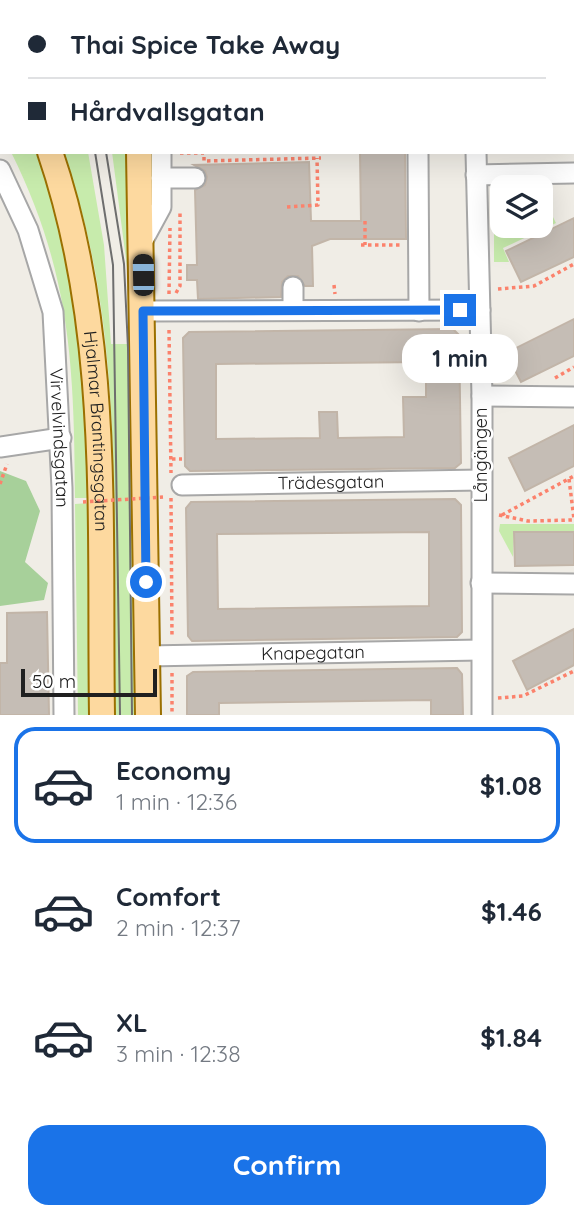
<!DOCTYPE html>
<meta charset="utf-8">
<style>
body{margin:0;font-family:Quicksand,sans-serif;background:#f6f6f7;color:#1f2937;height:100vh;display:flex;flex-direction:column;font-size:26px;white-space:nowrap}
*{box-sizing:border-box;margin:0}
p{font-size:23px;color:#747a83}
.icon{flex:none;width:38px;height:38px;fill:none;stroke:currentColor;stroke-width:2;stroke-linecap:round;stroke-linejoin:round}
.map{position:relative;height:715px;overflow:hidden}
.panel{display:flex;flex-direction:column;background:#fff;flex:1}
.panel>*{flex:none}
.hud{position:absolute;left:0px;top:0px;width:574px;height:154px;box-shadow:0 7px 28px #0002;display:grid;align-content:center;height:154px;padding:0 28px;background:#fff}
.buttons{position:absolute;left:490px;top:175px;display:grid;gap:14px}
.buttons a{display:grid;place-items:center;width:63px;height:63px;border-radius:14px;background:#fff;box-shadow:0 7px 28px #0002;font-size:35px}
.scale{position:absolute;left:21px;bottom:18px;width:136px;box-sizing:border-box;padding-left:7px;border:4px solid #202020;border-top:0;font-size:19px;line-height:24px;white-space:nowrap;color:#202020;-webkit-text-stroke:5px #fff;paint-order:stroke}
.end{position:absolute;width:32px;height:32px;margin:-16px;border:9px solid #1a73e8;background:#fff;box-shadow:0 0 0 4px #fff}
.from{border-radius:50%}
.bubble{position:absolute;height:49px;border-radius:21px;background:#fff;box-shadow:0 7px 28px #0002;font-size:23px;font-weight:700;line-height:49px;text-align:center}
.car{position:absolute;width:21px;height:42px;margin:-21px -10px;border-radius:9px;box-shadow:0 0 5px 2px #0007;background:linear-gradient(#222 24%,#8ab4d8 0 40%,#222 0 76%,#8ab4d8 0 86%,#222 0)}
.hud b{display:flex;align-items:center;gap:24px;height:66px;font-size:26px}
.hud b+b{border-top:2px solid #e0e1e3}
.hud i{width:18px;height:18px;background:#1f2937}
ul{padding:12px 0 0;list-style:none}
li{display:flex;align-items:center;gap:21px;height:116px;margin:0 14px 10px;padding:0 14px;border:4px solid transparent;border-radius:21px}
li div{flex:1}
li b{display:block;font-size:26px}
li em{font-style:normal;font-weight:700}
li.selected{border-color:#1a73e8}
li>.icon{width:63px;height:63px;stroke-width:1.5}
.cta{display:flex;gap:14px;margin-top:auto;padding:14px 28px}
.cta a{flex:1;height:80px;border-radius:21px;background:#1a73e8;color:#fff;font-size:28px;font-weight:700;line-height:80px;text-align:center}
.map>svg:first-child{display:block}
.grass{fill:#c7ebac}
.forest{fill:#a7d09a}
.building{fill:#c5bdb5;stroke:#c2b5a8;stroke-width:2;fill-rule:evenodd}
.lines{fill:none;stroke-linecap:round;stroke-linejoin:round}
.minor-casing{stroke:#a7a7a7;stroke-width:23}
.major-casing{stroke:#9b7000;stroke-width:28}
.path{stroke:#fb826c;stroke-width:3.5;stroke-dasharray:3.5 3.5;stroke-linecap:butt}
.minor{stroke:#fff;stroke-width:19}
.major{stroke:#fdd99f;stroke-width:24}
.tram{stroke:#6e6e6e;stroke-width:2}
.path-bridge{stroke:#fb826c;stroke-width:3.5;stroke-dasharray:3.5 3.5;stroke-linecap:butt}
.route{stroke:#1a73e8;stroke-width:9}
.labels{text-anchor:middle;stroke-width:5;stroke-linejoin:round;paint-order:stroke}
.street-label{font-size:18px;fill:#202020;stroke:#fff}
</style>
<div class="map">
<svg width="574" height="715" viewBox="0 0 574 715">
<rect width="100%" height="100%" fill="#f0ede6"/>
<path class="grass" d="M11,152H36L52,200L71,284L84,373L88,498H75C74,366 71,273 11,152Z
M63,152H88L104,245L111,344H133L137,715H113C112,530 128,329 63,152Z
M112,152H127L130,290Z
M548,186L551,213L556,223L503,248L509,262H494V195L502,188V226H541V187H503Z
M89,503L91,715H78L75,504Z
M500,524H574V531L514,532L513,557L499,531Z"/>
<path class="forest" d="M0,471L26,481L40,511L25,562L48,583L44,600L0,606Z"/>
<path class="building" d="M360,152H405L406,239H330L312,246L313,286H305L298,276H288L282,282L281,297L198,299L197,280H187V265H197L195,190L205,185L207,177L205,171L194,165L309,162L311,221H361Z
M574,218V257L521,282L506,251Z
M574,319V356L521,382L506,353Z
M453,329L459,335L461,463L455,468L190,471L185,466L183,338L189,332ZM426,362V397H403L404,437L338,438L337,412H319L320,438L216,439V364Z
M574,425V466L525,491L509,458Z
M455,499L461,505L462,632L457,637L192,641L188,636L186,508L191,502ZM429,532V606L218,609L217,534Z
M514,532H574V565L515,566Z
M47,612L49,715H0V663H7V613Z
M574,629V665L527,690L513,661Z
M457,668L462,674L463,715H431V700L219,703V715H187V676L193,672Z"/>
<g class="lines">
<g class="minor-casing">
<g id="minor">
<path d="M416,0V2"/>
<path d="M474,0V2"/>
<path d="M161,2V0"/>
<path d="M418,152L419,311"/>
<path d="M476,152L482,396V715"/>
<path id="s1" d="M0,170L28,230L53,312L62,488L64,715"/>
<path d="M476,175L574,173"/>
<path d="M161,178H195"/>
<path d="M142,242L161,207V152"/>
<path d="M293,287V310"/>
<path d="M143,311L480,310"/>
<path d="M482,396L574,397"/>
<path d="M0,447L61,438"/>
<path id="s2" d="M182,485L481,480"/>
<path d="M481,583L574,584"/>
<path id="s3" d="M147,656L481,650"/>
</g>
</g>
<g class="major-casing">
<g id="major">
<path d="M135,0V2"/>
<path d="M0,33L2,36"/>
<path id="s4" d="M50,152C112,333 99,527 102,715"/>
<path d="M139,152L148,715"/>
</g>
</g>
<path class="path" d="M572,61L574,60
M572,115H574
M180,153H204V161L321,158
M287,207L318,205L317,158
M365,221V245
M361,245H401
M334,285L335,294
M498,289L534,286L574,264
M176,293L180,286V210
M169,294L170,228
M169,330L171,473
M555,378L574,367
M172,459H182
M569,479L574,519
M0,484L7,464
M171,498L172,637
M499,515L528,521L574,520
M502,515L574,476
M172,673V715
M498,698L523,696L574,671"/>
<use href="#minor" class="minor"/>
<use href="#major" class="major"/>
<path class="tram" d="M32,0L33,2
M53,0L54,2
M65,0V2
M85,2V0
M95,152L113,265L120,715
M106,152L124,264L128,348L132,715"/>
<path class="path-bridge" d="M83,502L163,497"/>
</g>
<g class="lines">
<path class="route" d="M146,582L143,311L460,310"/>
</g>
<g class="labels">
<g class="street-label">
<text dy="6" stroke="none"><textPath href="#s4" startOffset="284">Hjalmar Brantingsgatan</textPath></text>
<text dy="6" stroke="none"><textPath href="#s1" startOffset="278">Virvelvindsgatan</textPath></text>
<text transform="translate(481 455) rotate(-90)" y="6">Långängen</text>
<text dy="6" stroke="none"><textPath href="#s2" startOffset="149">Trädesgatan</textPath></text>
<text dy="6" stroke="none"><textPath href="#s3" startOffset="166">Knapegatan</textPath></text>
</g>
</g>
</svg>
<div class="buttons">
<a><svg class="icon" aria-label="layers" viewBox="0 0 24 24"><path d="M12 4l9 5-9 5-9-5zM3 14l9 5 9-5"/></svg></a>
</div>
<div class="scale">50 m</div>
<i class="end from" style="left:146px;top:582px"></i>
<i class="end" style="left:460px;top:310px"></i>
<div class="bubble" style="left:402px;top:334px;width:116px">1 min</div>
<i class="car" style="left:143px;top:275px;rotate:359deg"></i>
<div class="hud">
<b><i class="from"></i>Thai Spice Take Away</b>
<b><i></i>Hårdvallsgatan</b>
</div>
</div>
<section class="panel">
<ul>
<li class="selected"><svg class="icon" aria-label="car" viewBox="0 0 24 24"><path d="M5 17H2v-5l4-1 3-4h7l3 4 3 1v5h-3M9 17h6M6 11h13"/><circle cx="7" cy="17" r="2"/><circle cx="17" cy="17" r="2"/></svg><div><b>Economy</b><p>1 min · 12:36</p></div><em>$1.08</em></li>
<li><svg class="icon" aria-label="car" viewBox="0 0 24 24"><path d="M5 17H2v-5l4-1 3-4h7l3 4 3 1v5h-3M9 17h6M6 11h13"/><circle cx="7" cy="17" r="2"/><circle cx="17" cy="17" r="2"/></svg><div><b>Comfort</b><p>2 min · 12:37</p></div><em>$1.46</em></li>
<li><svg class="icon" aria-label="car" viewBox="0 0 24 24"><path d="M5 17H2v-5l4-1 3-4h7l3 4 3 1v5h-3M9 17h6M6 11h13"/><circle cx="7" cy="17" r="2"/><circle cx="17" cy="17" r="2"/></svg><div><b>XL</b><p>3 min · 12:38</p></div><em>$1.84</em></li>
</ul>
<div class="cta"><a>Confirm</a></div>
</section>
